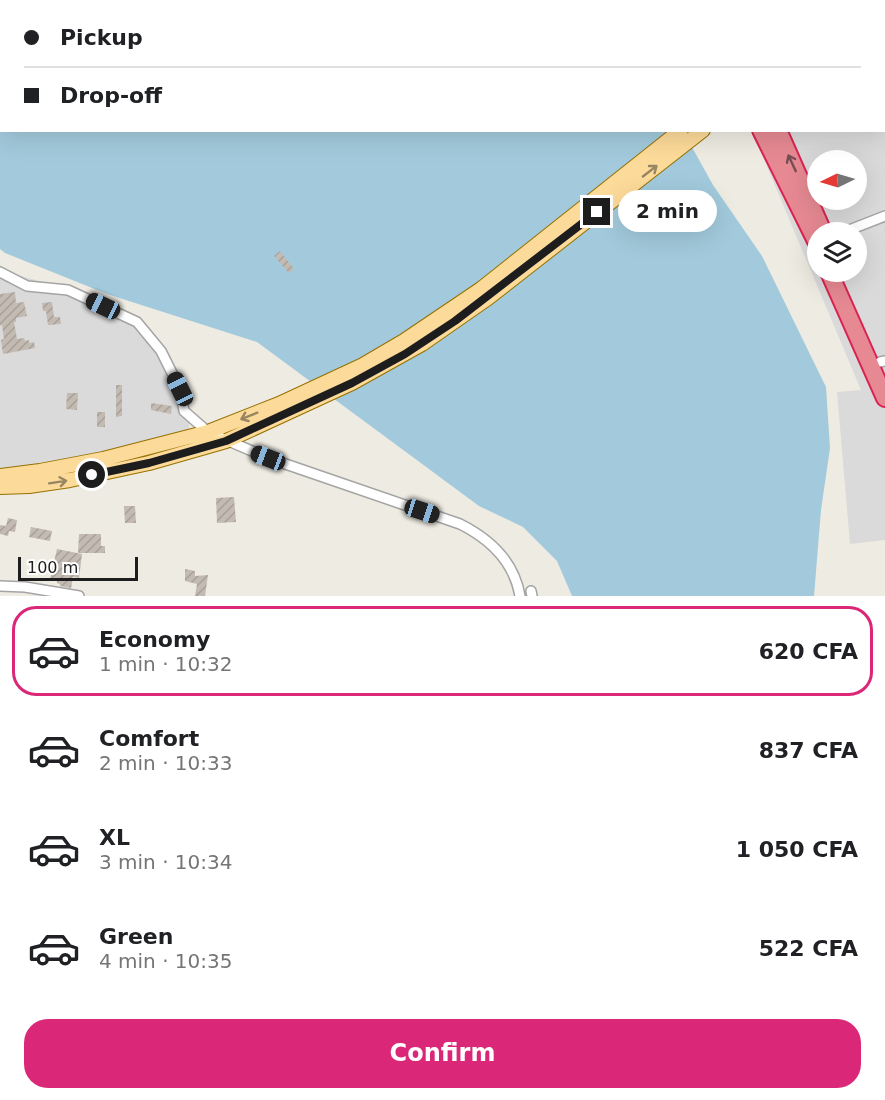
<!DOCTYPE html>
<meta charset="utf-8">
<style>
body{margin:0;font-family:"DejaVu Sans",sans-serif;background:#f6f6f6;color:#202124;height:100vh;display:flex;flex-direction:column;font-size:22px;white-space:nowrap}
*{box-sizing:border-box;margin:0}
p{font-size:20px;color:#757577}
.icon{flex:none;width:33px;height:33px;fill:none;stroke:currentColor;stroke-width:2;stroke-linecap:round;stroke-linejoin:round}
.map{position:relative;height:596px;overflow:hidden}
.panel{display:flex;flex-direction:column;background:#fff;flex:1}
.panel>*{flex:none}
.hud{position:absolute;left:0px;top:0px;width:885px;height:132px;box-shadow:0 6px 24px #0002;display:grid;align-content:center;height:132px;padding:0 24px;background:#fff}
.needle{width:39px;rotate:265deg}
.buttons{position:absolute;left:807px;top:150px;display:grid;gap:12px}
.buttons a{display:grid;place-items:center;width:60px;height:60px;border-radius:50%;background:#fff;box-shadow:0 6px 24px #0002;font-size:30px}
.scale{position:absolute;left:18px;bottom:15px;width:120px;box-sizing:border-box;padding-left:6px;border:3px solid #1d1d1d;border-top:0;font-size:16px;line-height:21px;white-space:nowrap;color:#1d1d1d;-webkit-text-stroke:4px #fff;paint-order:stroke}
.end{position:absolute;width:27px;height:27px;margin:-14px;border:8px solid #1d1d1d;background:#fff;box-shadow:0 0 0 3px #fff}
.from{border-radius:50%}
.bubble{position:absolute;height:42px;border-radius:21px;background:#fff;box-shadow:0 6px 24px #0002;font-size:20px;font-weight:600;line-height:42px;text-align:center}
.car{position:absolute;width:18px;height:36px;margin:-18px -9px;border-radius:8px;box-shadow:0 0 4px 2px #0007;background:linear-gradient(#222 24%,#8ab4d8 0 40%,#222 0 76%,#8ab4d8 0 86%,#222 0)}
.hud b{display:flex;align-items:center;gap:21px;height:57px;font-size:22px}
.hud b+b{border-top:2px solid #e0e0e0}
.hud i{width:15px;height:15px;background:#202124}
ul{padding:10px 0 0;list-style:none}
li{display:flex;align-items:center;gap:18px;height:90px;margin:0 12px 9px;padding:0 12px;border:3px solid transparent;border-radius:24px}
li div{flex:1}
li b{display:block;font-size:22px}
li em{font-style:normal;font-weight:600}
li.on{border-color:#db2777}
li>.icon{width:54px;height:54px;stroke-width:1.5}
.button{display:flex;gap:12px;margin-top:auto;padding:12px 24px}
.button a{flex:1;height:69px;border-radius:24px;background:#db2777;color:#fff;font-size:24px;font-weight:600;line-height:69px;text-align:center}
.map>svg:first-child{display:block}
.residential{fill:#dbdada;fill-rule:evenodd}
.water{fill:#a2cadc}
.building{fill:url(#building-hatch)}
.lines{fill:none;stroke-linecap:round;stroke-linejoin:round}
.street-casing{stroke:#a4a4a4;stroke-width:12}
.primary-casing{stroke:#957100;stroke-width:16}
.highway-casing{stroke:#d92352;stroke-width:20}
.street{stroke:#fff;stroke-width:9}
.primary{stroke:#fcda99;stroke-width:14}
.highway{stroke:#e68992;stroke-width:16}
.oneway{stroke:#774e52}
.oneway2{stroke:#988561}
.route{stroke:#1d1d1d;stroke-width:8}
</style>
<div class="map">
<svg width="885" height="596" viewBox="0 0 885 596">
<defs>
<pattern id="building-hatch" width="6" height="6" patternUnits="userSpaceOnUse" patternTransform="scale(1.5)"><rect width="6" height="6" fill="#c3bab2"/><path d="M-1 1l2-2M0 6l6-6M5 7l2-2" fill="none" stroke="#a79f99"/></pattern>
</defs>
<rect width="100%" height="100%" fill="#eeebe2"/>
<path class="residential" d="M697,0H885V540L850,544L837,392L861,390L752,131L884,130V2ZM818,160H856V200H818ZM818,232H856V272H818Z
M0,265L9,273L74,290L119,310L151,331L170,358L189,404V429L0,479Z"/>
<path class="water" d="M0,0H588L589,1L2,2V130L683,131L713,185L762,256L826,387L830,448L821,510L814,596H572L557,561L523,527L479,506L257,342L107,294L5,253L0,249Z"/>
<path class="building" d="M280,251L294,269L289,273L274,256Z
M15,292L16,303L24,302L27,316L16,318V322H14L17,339L24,338L25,341L29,340V343L34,342L35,348L3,354L1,340L4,339L2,325L0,326V294Z
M52,302L54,317H60L61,324L48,325L46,311H43L42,303Z
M116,385H122V416L116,417Z
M67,393H78L77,410L66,409Z
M151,403L172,406L171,414L151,410Z
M97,412H105V427H97Z
M234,497L236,522L217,523L216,498Z
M124,506H135L136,523H125Z
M8,518L17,520L15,532L9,531L8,536L0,534V525L6,526Z
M31,527L52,531L50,541L29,537Z
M79,534H101V546H105V553H78Z
M57,549L82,554L79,578L73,577L71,588L60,586V584L57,583V581L50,579Z
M185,569L195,571V576L208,575L205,596H195L197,584L185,581Z"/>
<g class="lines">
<g class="street-casing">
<path id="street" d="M799,0V2
M884,51H885
M844,232L885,216
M0,272L27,286L68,290L137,322L161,351L180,389L184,411L208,432L268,458L460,524C490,539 514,561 520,596
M880,362L885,361
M0,586L25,587L79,596
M531,591L532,596"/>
</g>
<g class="primary-casing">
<path id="primary" d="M0,476L40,471L103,459L208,432L279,404L363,365L404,341L481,289L681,130
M0,487L29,486L70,480L149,463L226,441L352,383L422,344L488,298L703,130"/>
</g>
<g class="highway-casing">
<path id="highway" d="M704,0L705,2
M721,0L722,2
M761,130L818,245
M778,130L823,232
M829,272L885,398"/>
</g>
<use href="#street" class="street"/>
<use href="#primary" class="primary"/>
<use href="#highway" class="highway"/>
</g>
<defs><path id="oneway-shaft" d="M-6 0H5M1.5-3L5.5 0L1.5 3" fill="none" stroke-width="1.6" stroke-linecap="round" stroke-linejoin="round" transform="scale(1.5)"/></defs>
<use class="oneway" href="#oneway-shaft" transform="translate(792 163) rotate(-115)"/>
<g class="oneway2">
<use href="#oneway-shaft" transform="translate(650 171) rotate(-38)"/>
<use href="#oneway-shaft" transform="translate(249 416) rotate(158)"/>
<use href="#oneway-shaft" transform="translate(58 482) rotate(-9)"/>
</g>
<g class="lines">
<path class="route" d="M92,475L149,463L226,441L352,383L405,354L455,321L597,212"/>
</g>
</svg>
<div class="buttons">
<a><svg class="needle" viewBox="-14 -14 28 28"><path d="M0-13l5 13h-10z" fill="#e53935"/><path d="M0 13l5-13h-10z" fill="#757577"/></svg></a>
<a><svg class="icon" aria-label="layers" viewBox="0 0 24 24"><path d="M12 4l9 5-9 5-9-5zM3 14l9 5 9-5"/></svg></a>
</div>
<div class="scale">100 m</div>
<i class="end from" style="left:92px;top:475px"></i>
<i class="end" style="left:597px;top:212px"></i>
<div class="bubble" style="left:618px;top:190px;width:99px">2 min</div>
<i class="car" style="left:103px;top:306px;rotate:295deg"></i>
<i class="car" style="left:180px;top:389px;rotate:334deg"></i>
<i class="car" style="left:268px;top:458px;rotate:291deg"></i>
<i class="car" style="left:422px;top:511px;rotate:108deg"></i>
<div class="hud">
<b><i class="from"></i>Pickup</b>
<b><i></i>Drop-off</b>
</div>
</div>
<section class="panel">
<ul>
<li class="on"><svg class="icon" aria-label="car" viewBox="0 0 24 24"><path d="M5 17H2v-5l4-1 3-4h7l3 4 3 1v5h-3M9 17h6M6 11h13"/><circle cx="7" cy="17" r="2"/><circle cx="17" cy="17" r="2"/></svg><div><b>Economy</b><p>1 min · 10:32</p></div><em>620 CFA</em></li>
<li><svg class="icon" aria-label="car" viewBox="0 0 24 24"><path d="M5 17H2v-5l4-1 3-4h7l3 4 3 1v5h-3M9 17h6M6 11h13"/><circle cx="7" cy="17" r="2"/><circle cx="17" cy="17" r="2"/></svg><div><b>Comfort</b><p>2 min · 10:33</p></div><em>837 CFA</em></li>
<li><svg class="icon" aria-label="car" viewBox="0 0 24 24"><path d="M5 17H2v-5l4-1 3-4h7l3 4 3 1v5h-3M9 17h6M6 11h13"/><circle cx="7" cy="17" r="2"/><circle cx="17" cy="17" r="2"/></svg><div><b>XL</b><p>3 min · 10:34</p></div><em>1 050 CFA</em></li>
<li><svg class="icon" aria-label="car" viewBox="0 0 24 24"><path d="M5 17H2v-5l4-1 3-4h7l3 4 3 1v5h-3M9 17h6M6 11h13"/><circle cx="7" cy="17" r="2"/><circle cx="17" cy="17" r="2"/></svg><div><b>Green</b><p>4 min · 10:35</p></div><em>522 CFA</em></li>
</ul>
<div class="button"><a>Confirm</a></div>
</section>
